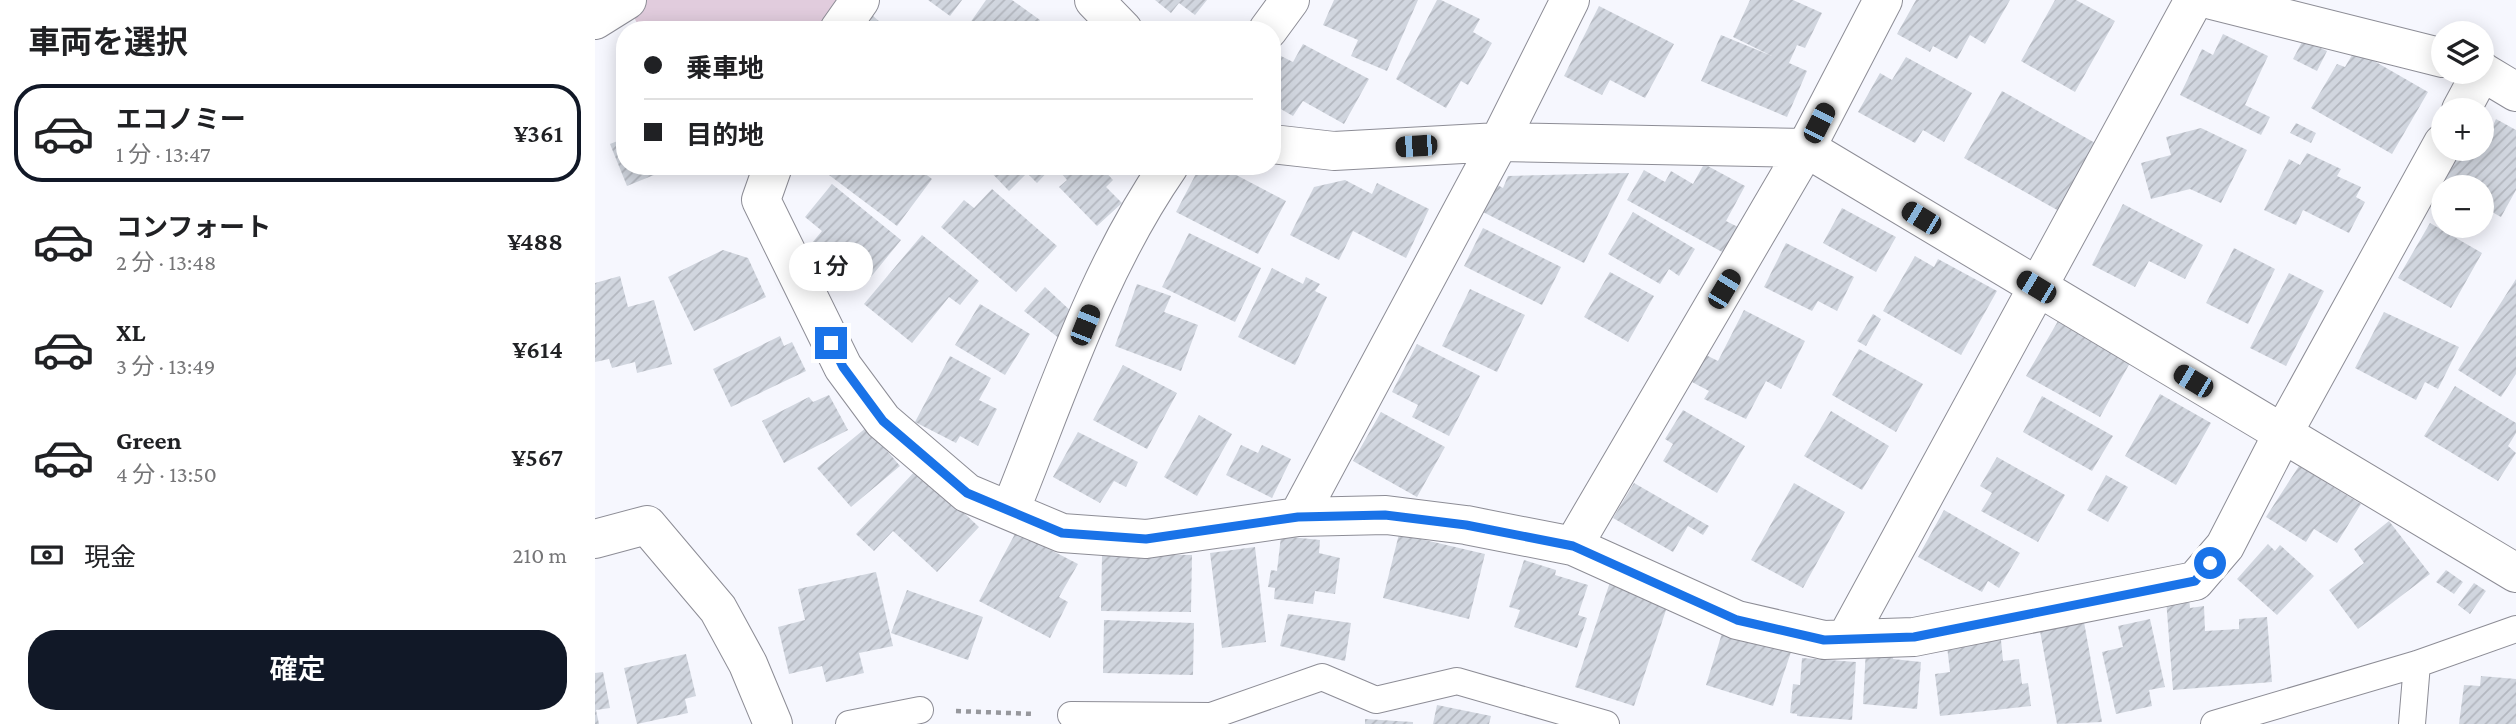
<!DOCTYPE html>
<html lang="ja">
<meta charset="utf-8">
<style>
body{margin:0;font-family:"Crimson Pro","Noto Sans JP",serif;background:#f6f6f6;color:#202124;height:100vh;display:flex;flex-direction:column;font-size:26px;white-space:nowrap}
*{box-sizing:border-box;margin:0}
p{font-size:23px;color:#757577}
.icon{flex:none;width:38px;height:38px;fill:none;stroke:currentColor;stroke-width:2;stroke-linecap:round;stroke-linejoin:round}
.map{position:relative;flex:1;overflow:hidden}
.sheet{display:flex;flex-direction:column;background:#fff;width:595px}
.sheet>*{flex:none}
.banner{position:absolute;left:21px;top:21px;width:665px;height:154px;border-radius:28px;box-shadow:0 4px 18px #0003;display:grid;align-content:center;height:154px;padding:0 28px;background:#fff}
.fabs{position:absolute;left:1836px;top:21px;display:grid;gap:14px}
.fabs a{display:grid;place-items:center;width:63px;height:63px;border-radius:50%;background:#fff;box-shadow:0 4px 18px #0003;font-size:35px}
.end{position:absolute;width:32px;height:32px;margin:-16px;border:9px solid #1a73e8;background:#fff;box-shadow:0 0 0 4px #fff}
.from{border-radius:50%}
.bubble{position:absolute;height:49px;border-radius:24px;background:#fff;box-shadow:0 4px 18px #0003;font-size:23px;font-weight:600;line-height:49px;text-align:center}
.car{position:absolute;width:21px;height:42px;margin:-21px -10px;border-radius:9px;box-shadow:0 0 5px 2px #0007;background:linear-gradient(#222 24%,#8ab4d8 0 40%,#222 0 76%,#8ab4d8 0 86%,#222 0)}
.banner b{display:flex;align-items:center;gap:24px;height:66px;font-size:26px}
.banner b+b{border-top:2px solid #e0e0e0}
.banner i{width:18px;height:18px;background:#202124}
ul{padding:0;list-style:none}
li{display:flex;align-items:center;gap:21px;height:98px;margin:0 14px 10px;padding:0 14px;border:4px solid transparent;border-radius:28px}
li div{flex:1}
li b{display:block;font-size:26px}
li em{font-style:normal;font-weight:600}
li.on{border-color:#111827}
li>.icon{width:63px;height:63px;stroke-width:1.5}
h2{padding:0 28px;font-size:32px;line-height:84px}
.pay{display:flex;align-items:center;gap:18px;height:77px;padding:0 28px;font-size:26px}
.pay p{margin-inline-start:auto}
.cta{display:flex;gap:14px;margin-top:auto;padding:14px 28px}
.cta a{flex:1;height:80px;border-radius:28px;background:#111827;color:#fff;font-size:28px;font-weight:600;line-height:80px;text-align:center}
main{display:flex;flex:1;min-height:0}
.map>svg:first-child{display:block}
.green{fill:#e1ccdd}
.building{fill:url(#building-hatch)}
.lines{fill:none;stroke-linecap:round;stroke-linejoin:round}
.service-casing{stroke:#8d8d96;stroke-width:28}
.minor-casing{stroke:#8d8d96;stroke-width:40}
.tertiary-casing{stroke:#8d8d96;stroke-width:40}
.path{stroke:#96979c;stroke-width:4.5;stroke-dasharray:5 5;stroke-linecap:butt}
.service{stroke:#fff;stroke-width:26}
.minor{stroke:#fff;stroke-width:38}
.tertiary{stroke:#fff;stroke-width:38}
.route{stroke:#1a73e8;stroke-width:9}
</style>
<main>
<section class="sheet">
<h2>車両を選択</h2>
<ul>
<li class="on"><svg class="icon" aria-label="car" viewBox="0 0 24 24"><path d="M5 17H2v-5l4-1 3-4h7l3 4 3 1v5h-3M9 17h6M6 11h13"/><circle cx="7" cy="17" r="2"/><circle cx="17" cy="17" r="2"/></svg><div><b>エコノミー</b><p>1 分 · 13:47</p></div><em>¥361</em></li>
<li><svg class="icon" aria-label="car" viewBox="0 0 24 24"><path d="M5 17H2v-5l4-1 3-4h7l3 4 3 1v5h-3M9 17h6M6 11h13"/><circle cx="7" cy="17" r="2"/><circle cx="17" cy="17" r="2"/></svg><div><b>コンフォート</b><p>2 分 · 13:48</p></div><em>¥488</em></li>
<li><svg class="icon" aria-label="car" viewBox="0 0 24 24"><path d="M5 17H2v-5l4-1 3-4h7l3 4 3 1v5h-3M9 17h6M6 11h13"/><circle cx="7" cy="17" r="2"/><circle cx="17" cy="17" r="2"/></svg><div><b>XL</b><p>3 分 · 13:49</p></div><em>¥614</em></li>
<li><svg class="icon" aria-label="car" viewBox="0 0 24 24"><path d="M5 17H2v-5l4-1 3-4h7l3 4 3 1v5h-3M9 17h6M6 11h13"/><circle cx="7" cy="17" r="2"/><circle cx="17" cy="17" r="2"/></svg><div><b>Green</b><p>4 分 · 13:50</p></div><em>¥567</em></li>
</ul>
<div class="pay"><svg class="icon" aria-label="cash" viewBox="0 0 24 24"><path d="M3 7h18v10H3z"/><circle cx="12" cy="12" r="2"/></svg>現金<p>210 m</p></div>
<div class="cta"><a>確定</a></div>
</section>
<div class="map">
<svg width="1921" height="724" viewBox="0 0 1921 724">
<defs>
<pattern id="building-hatch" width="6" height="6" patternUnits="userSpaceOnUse" patternTransform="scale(1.75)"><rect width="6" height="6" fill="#d1d6df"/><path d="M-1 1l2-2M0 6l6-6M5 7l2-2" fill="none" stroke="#b3b7bf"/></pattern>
</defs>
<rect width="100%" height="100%" fill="#f6f7fe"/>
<path class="green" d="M44,0H256L236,30H45L35,8Z"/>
<path class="building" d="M333,0H367L355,16Z
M391,0H417L445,20L438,30H370Z
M560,0H612L600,15L584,3L576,13Z
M739,0H823L792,71L756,56L763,40L728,25Z
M842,0H846L885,19L878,32L897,43L873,85L866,81L851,108L801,79Z
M1155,0H1198L1227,13L1210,48L1202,45L1194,63L1212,71L1192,117L1106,81L1126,35L1177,56L1138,37Z
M1321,0H1415L1390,44L1375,35L1362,59L1338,46L1335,52L1302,34Z
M1460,0H1481L1520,21L1480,92L1426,61Z
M1004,6L1079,44L1050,98L1015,80L1007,95L969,76Z
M277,15L294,30H264Z
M1628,34L1673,56L1650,105L1675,117L1666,135L1585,95L1607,49L1618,55Z
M1708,40L1732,51L1722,71L1698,59Z
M708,44L774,79L749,124L708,101L698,116L677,104V71L686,56L698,62Z
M1760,50L1833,92L1797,154L1716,108L1742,64L1750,67Z
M1311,57L1377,93L1349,142L1328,130L1320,143L1263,112L1285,73L1297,80Z
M1407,91L1502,144L1464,211L1369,158Z
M1901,119L1921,130V190L1906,217L1886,206V187H1853L1848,183L1867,149H1886V125L1896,130Z
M1701,123L1721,133L1716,143L1695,133Z
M1606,128L1652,150L1626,203L1595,189L1556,199L1546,163L1576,155L1571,137Z
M30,138V166H81L32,186L15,144Z
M1712,153L1746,169L1742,176L1766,187L1761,197L1770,202L1754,233L1708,210L1701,225L1669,210L1694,159L1705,165Z
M1109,164L1150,186L1131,221L1143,227L1129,253L1032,200L1049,170L1070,182L1076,171L1098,184Z
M234,166H320L337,179L302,226L230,172Z
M390,166H458L442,183L432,173L414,191Z
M460,166H505L518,180L511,187L527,203L502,226L464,187L472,180Z
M605,166H624L691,201L663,254L581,212Z
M1034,173L989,263L882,209L897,182L908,188L913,176Z
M750,180L777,194L782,183L834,209L811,258L758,231L744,260L695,235L719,187Z
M237,184L306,240L271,283L253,269L245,278L211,250L227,231L210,217Z
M397,189L462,246L421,292L346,227L369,200L379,208Z
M1528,204L1608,245L1590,279L1554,261L1540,287L1497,265Z
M1247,208L1301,237L1281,272L1228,243Z
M1038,212L1100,249L1084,276L1074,269L1065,284L1013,254Z
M1835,223L1887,253L1856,308L1803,278Z
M888,228L966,267L947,305L869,266Z
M594,233L666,268L640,322L567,287Z
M327,235L384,281L365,305L354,297L317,343L269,304Z
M1191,243L1259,277L1242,311L1223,301L1217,311L1169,287Z
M1639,248L1680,269L1653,324L1611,303Z
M128,250L153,258L171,297L99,331L73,277Z
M1320,256L1339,267L1343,259L1402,291L1366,355L1288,311Z
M677,268L708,284L711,277L725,284L720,291L732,297L700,365L643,337Z
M1015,272L1059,296L1033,342L989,317Z
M1694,273L1729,291L1691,366L1655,348Z
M25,276L33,307L59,300L77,364L42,373L40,362L17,368L14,359L0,362V283Z
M1921,279V374L1906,397L1863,370Z
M542,284L576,296L569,312L603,325L586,371L520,346Z
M450,287L478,313L465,339L429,311Z
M875,289L930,315L902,372L847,346Z
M385,304L435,334L410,375L360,345Z
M1149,310L1210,341L1186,389L1171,381L1151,419L1109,399L1114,391L1097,382L1111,355L1123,361Z
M1789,312L1864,347L1843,389L1830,382L1821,400L1760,368Z
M1278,314L1286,319L1271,346L1262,341Z
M1463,321L1536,361L1505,417L1431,376Z
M185,336L189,346L197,342L211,371L136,407L118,369Z
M822,344L885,376L854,436L817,417L823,405L797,392Z
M1264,349L1328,384L1301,432L1237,395Z
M355,356L396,378L384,400L402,409L383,446L365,436L361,443L320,422Z
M528,365L582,393L552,449L498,420Z
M1860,386L1921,423V433L1913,446L1921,453L1903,481L1829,436Z
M1565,394L1616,423L1581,485L1530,456Z
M234,395L253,430L189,463L167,421L214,397L218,402Z
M1447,396L1518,436L1497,471L1428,432Z
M1088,410L1150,446L1122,493L1068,461L1078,444L1070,439Z
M1236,411L1294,446L1267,490L1209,456Z
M786,412L850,447L822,497L758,461Z
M604,415L637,434L602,496L569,477Z
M272,427L305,466L256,507L222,468Z
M483,432L543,462L531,487L519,481L505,503L458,477Z
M646,445L663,453L667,445L696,459L677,498L631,475Z
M1402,457L1470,495L1443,542L1386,511L1397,493L1385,486Z
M1704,466L1766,504L1742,543L1719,529L1711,542L1671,517Z
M322,469L384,527L342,572L298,531L279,551L261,534Z
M1511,475L1533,487L1513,522L1492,510Z
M1039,483L1114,526L1108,535L1093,526L1078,552L1018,518Z
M1199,483L1250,512L1208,588L1156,560Z
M1349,510L1425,553L1404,588L1393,581L1387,592L1323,557Z
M1794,521L1835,574L1763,629L1734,590L1769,563L1759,549Z
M421,532L483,564L464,597L473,602L455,638L384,601Z
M804,534L890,554L874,619L788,598Z
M686,536L725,540L724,553L745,558L740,594L720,591L718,604L679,599L680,588L673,587L676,570L682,571Z
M1673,544L1680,551L1685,545L1719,576L1682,615L1642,579Z
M660,547L671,642L627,648L615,553Z
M507,555H597L596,612L506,611Z
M929,560L961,570L960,575L993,585L983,615L992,618L982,648L919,627L925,610L914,607Z
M1851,570L1868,582L1859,594L1841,582Z
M281,572L298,646L264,653L269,673L231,682L227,666L194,674L183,627L210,620L203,589Z
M1016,579L1075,598L1039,706L980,687Z
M1879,583L1891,591L1875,614L1863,605Z
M312,590L388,617L373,660L296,633Z
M1594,597L1595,608L1609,606L1610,631L1644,629V619L1672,617L1677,682L1578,690L1571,599Z
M693,614L756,623L750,661L685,646Z
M1555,619L1570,687L1554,690L1557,706L1521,714L1507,652L1528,647L1523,626Z
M509,620L599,623L598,675L508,673Z
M1489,622L1507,722L1462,724L1445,631Z
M1128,630L1196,652L1178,706L1111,685Z
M1406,640L1408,661L1424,659L1427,684L1433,683L1436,706L1345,716L1340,674L1355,672L1352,646Z
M1271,648L1299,649L1298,659L1326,662L1322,709L1268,704Z
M91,654L101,696L90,699L93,713L42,724L29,668Z
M1207,658L1261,662L1257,720L1202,716V714L1195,713L1198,684L1205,685Z
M8,672L15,708L1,710L4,724H0V673Z
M1886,676L1921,679V724H1864L1869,685L1885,686Z
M842,705L896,716L894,724H838Z
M770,719L818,722V724H770Z"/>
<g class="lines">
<g class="service-casing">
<path id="service" d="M476,715L616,716L727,677L781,700L862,681L1011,724
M254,724L325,710
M1619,724L1822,664L1921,629
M1817,724L1822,664"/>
</g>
<g class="minor-casing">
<path id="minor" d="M499,0L528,30
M1617,0L1848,58
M244,30L265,0
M673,30L695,0
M1886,71L1921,92
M1866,110L1887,71
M677,144L739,151L904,142L1211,148L1921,573
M178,166L166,200L248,367L288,421L372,493L467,533L551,539L703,517L791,515L871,525L978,546L1142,620L1229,640L1319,637L1600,581L1630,546L1687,435L1848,143
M415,511C462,395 502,270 574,166
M703,517L904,142L975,0
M0,539L52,525L123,609L153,664L178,724
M978,546L1211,148L1288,0
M1251,639L1599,0"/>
</g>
<g class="tertiary-casing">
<path id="tertiary" d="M0,20L32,0"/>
</g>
<path class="path" d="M361,711L440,714"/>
<use href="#service" class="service"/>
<use href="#minor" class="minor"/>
<use href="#tertiary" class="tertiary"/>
</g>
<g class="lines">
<path class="route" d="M236,343L248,367L288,421L372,493L467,533L551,539L703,517L790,515L871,525L978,546L1142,620L1229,640L1319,637L1600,581L1615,563"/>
</g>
</svg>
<div class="fabs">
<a><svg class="icon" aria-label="layers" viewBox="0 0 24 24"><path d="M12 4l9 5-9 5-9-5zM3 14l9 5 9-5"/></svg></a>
<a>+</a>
<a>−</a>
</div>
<i class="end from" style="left:1615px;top:563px"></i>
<i class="end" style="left:236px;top:343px"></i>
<div class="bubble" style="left:194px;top:242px;width:84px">1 分</div>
<i class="car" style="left:1224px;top:123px;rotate:27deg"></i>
<i class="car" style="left:821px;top:146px;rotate:266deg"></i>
<i class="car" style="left:1326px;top:218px;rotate:301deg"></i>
<i class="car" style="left:1441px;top:287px;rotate:301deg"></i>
<i class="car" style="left:1129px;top:289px;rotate:31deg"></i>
<i class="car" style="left:490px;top:325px;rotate:22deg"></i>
<i class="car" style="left:1598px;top:381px;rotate:301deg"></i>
<div class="banner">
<b><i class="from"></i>乗車地</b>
<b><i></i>目的地</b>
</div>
</div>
</main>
